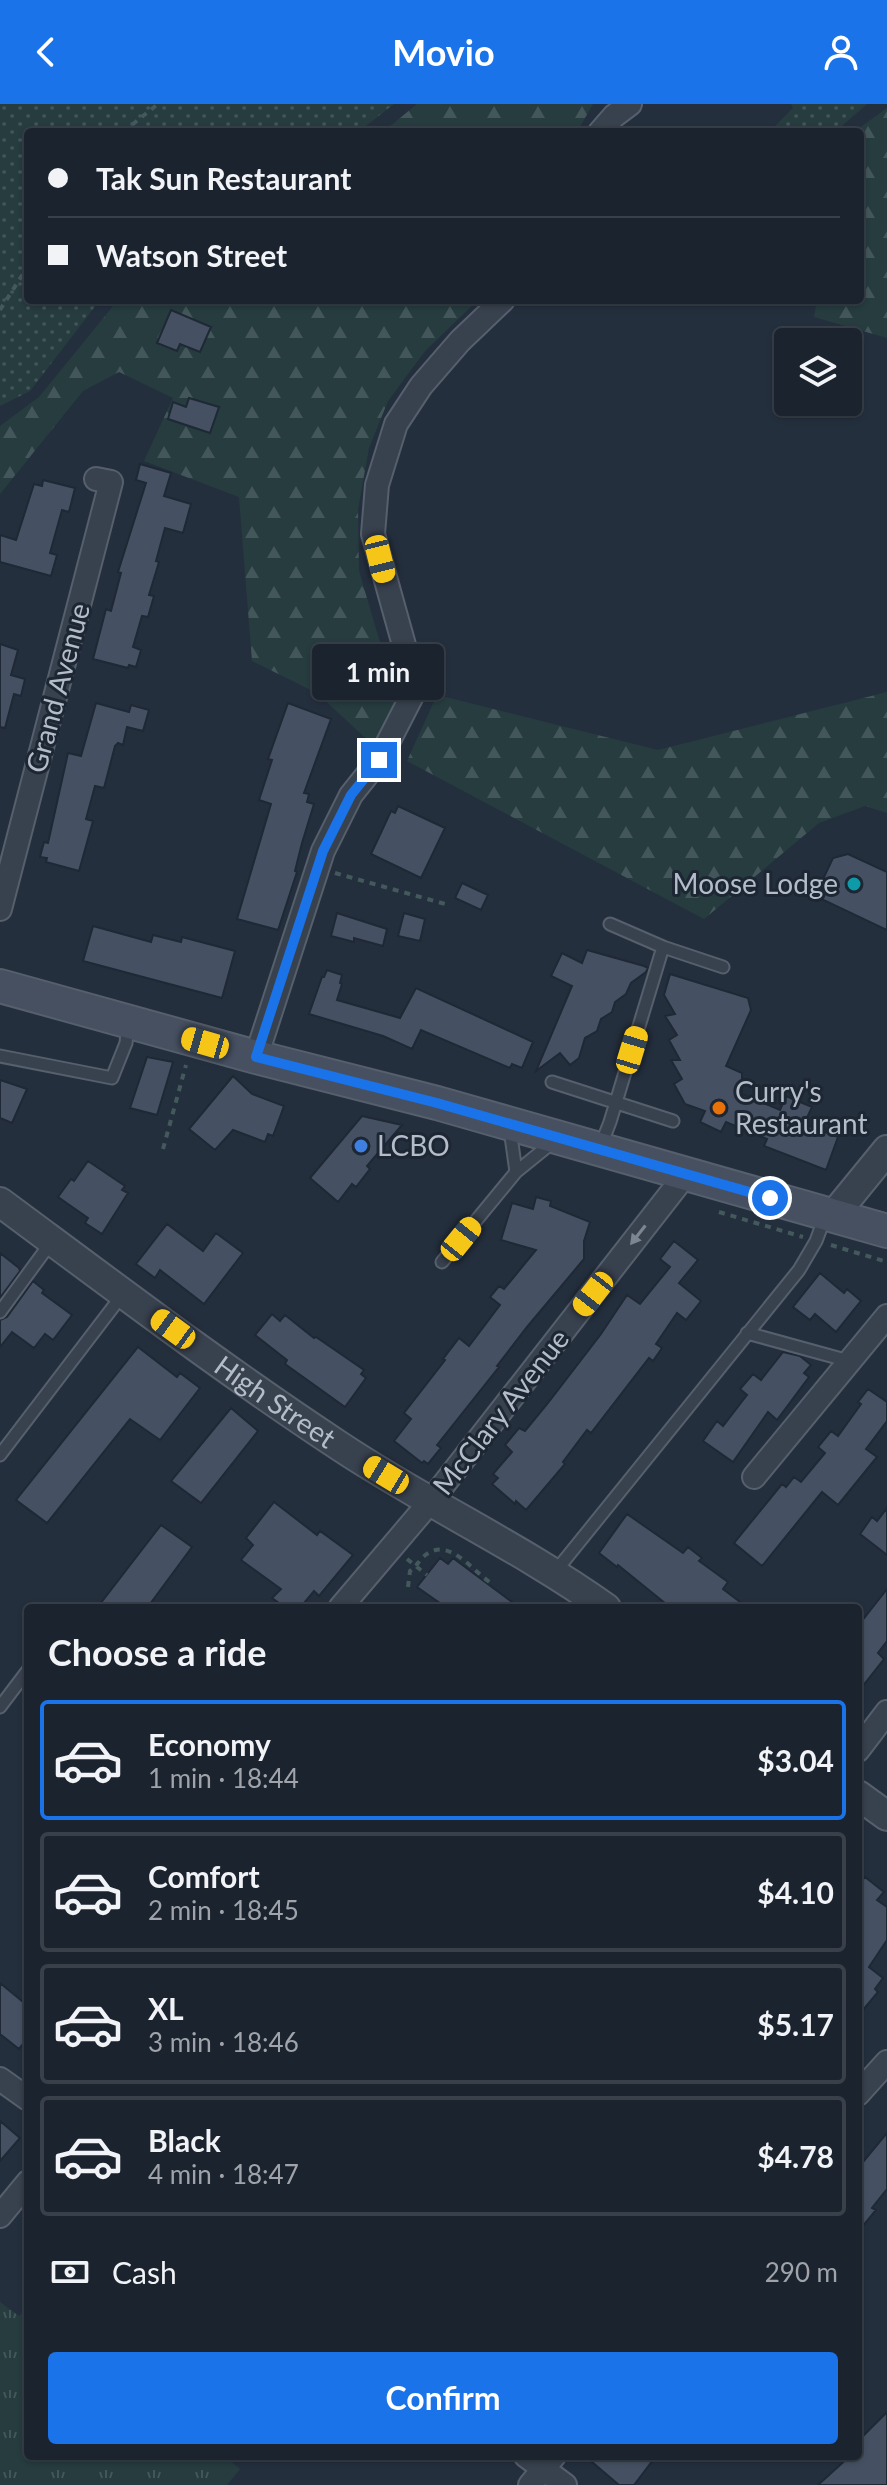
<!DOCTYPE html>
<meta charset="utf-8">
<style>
body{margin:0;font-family:Lato,sans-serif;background:#242b36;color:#f1f3f6;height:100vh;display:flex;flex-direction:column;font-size:30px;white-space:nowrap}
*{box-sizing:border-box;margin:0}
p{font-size:26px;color:#a0a4aa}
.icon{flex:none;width:44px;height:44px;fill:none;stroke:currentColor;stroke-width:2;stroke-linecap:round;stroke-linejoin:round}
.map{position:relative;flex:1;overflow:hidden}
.panel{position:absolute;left:24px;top:1500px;width:838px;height:856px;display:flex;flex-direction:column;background:#1b232e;border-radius:8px;box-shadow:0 2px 6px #0004,0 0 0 2px #39404a}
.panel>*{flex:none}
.hud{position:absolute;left:24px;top:24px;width:840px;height:176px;border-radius:8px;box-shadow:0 2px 6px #0004,0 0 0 2px #39404a;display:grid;align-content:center;height:176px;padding:0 24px;background:#1b232e}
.buttons{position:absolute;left:774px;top:224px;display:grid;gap:16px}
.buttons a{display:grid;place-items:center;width:88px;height:88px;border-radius:8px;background:#1b232e;box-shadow:0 2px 6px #0004,0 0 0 2px #39404a;font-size:40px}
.end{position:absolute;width:36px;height:36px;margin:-18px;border:10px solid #1a73e8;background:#fff;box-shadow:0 0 0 4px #fff}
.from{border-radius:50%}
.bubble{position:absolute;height:56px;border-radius:8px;background:#1b232e;box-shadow:0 2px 6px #0004,0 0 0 2px #39404a;font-size:26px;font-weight:700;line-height:56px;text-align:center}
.car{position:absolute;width:24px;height:48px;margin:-24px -12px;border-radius:10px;box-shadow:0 0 6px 2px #0007;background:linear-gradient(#f5c518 24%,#345 0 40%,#f5c518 0 76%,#345 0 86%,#f5c518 0)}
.hud b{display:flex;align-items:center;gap:28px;height:76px;font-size:30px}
.hud b+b{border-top:2px solid #39404a}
.hud i{width:20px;height:20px;background:#f1f3f6}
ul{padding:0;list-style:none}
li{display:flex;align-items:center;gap:24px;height:120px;margin:0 16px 12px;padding:0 8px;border:4px solid #39404a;border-radius:8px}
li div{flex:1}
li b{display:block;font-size:30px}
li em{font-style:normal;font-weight:700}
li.selected{border-color:#1a73e8}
li>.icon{width:72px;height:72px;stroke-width:1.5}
h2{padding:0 24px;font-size:36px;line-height:96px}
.pay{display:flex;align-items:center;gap:20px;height:88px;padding:0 24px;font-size:30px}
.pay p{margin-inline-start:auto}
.action{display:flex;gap:16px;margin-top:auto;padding:16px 24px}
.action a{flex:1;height:92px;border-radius:8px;background:#1a73e8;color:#fff;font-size:32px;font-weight:700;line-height:92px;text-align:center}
header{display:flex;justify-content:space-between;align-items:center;height:104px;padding:0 24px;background:#1a73e8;color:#fff;font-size:36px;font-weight:700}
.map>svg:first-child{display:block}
.grass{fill:url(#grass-dots)}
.forest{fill:url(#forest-firs)}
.park{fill:url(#park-tufts)}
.building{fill:#455162;stroke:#1f2835;stroke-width:2}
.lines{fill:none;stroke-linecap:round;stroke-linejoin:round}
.service-casing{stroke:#565f6c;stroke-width:15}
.minor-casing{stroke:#565f6c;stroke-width:26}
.tertiary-casing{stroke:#565f6c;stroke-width:32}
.secondary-casing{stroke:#565f6c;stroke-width:36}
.path{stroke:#44595c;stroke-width:4;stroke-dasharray:6 6;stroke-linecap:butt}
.service{stroke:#38414e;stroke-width:11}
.minor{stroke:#38414e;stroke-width:22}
.tertiary{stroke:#38414e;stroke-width:28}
.secondary{stroke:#465061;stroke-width:32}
.oneway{fill:#7c8592}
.route{stroke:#1a73e8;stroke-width:10}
.culture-dot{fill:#0f9aa8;stroke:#1d2633;stroke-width:3}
.food-dot{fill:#e8710a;stroke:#1d2633;stroke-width:3}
.shop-dot{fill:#3f7fe0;stroke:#1d2633;stroke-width:3}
.labels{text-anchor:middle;stroke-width:6;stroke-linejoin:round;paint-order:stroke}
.street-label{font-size:28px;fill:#b4bcc9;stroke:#1d2633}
.poi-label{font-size:28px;fill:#b4bcc9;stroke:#1d2633;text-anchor:start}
</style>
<header><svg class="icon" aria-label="back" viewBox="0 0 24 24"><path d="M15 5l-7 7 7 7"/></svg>Movio<svg class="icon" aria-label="person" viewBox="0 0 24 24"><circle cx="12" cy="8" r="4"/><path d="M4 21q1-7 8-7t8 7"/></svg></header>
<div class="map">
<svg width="887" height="2381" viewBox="0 0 887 2381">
<defs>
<pattern id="grass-dots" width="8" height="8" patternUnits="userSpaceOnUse" patternTransform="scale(2)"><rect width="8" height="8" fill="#263c3f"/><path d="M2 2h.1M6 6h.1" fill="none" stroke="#435659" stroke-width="1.8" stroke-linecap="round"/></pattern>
<pattern id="forest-firs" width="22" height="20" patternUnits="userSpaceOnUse" patternTransform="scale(2)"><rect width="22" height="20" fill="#263c3f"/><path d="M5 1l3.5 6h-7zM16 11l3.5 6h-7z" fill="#435659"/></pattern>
<pattern id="park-tufts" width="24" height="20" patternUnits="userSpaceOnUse" patternTransform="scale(2)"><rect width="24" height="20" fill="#263c3f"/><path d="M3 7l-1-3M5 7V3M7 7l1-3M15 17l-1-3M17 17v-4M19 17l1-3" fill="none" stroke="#435659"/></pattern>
</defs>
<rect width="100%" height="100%" fill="#242f3e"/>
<path class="grass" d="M0,0H394L358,28H28V196H100L30,287L0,302Z
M791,0H867L835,28H782L773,24L793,4Z"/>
<path class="forest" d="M417,0H593L577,28H383Z
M887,4V234L814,213L817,196H860V28H854Z
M118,196H478L425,247L388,297L369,344L358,405L359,467L379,535L400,590L373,641L317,589L252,557L239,393L144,357L173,294L119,268L83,287L0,390V322L39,293Z
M887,588V709L865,702L819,719L704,815L407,657L437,591L658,646Z"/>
<path class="park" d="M0,2198L19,2212L28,2204V2352H224L240,2365L227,2381H0Z"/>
<path class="building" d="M171,206L211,223L200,248L180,240L177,247L157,239Z
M189,294L219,303L210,329L168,315L173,298L186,303Z
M140,360L171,369L164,392L191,400L183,429L165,424L156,457L159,458L149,491L154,492L148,513L142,512L133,543L141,546L136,563L129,561L128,564L93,555L106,505L111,507L121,469L118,468L146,379L136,376Z
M43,376L75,384L69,408L62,406L50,449L57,451L51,472L0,458V431L16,436L34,380L42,382Z
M0,540L18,546L11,571L25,575L21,592L14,590L5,624L0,623Z
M96,599L129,608L131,601L149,606L143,627L127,623L123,641L118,639L115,642L104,684L95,682L86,715L93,717L79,767L46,758L47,754L40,753L44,738L48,739L68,649L81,652Z
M288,599L331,615L304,689L309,690L307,698L314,700L302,739L295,767L297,768L278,826L237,815L271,700L259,696L272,656L268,655Z
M398,702L445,724L421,774L371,750L391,707L395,709Z
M848,750L887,768V826L815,792L833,754Z
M462,779L488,791L481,806L455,794Z
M337,809L387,825L383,842L354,834V838L331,832Z
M404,809L425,815L420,837L398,832Z
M93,822L151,838L153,831L181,838L182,833L235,847L222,894L83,857Z
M587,846L644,862L648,864L646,868L631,879L626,890L615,898L612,908L601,915L597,927L585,934L579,954L570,961L560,949L536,967L572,882L551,872L562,849L582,859Z
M327,866L342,871L340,879L342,880L337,896L400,914L416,884L533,938L522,964L512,960L510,964L421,926L412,945L383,932L309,910L322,873H324Z
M670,870L748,894L751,906L726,962L742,969V990L780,1006L786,992L812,1003L804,1020L838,1033L826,1066L764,1042L767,1035L726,1018L721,1028L700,1018L705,1007L685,1000L674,980L682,975L671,956H680L669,936L677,931L665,912L675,910L664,891Z
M147,953L173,958L157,1011L130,1004Z
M233,972L252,990L284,1002L273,1032L268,1030L265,1038L233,1026L215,1046L189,1025Z
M0,976L27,985L12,1019L0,1014Z
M362,1012L402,1021L367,1062L370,1065L356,1083L352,1080L338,1098L310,1074Z
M88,1057L125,1082L122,1086L128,1089L102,1130L85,1119L88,1114L58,1093L71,1075L74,1077Z
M536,1093L551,1097L550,1102L590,1118L584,1137V1155L527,1223L497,1262L499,1263L437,1341L441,1344L428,1360L424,1357L422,1359L394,1337L411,1315L404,1309L445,1256L443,1255L459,1234L469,1242L500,1201L490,1193L499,1182L504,1185L536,1146L501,1136L512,1099L533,1105Z
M167,1120L203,1147L216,1129L243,1149L204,1200L160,1166L155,1174L136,1160Z
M674,1137L698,1156L679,1179L701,1197L686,1216L677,1209L656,1240L662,1244L653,1257L649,1254L591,1329L587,1326L563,1358L565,1360L526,1406L516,1397L515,1400L492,1380L498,1374L493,1370L512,1348L505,1341L519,1324L525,1327L548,1299L601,1230L627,1191L640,1200L670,1163L660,1155Z
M0,1149L19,1164L20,1167L0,1194Z
M820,1169L844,1189L847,1185L861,1197L836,1228L815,1210L810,1216L793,1203Z
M33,1177L44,1186L42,1189L72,1211L53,1236L45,1230L34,1244L12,1228L0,1243V1216L7,1213Z
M272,1210L280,1217L285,1211L314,1234L316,1233L364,1266L361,1270L366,1274L345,1303L285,1260L287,1256L255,1231Z
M138,1243L177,1273L180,1269L200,1284L160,1336L130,1315L47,1419L16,1396Z
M783,1248L800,1252L811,1261L804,1269L809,1273L777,1316L768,1308L733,1358L703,1337L717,1317L723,1322L747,1291L740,1285L753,1270L761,1276Z
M868,1285L887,1298V1317L866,1345L877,1353L838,1401L822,1388L762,1462L734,1439L782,1380L786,1383L794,1373L801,1378L825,1349L818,1343L831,1327L838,1332L861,1300L858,1298Z
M231,1304L258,1327L201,1399L171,1377Z
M274,1398L317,1431L320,1427L353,1451L319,1492L314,1487L300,1504H286L272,1494L281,1485L241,1456L253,1441L246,1434Z
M887,1404V1451L860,1430L872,1413L877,1417Z
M627,1410L683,1449L688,1443L702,1454L699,1457L728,1478L723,1485L748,1504H671L618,1461L617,1463L599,1449Z
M161,1421L192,1443L147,1504H97Z
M440,1454L448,1460L453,1454L520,1504H447L417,1483Z
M887,1485V1537L878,1549L884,1555L858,1588V1522Z
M865,1773L884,1788L877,1796L887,1803V1836L869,1863L883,1874L875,1885L878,1888L858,1912V1781Z
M0,1879L28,1902V1934L19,1945L0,1930Z
M0,2017L20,2034L0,2057Z
M887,2029V2085L872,2104L876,2106L858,2128V2064Z
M887,2308V2381H818L850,2352H858V2337Z
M585,2352H656L634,2381H619Z"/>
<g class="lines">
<g class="service-casing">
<path id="service" d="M663,843L723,863
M0,952L112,974L126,939L128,922
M552,978L673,1017
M510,1025L516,1068
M601,1041L610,1018L663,843L610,820
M442,1158L516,1068L553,1038
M0,1208L52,1137
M747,1229L849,1257
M0,1351L123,1190
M555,1468L799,1166L816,1137L825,1113
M0,1603L28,1566"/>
</g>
<g class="minor-casing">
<path id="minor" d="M600,28L614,12L630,0
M0,805L111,378L96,375
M256,953L323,747L351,691L379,656L416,584L373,430L377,381L396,320L421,282L460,237L503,196
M754,1373L887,1212
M340,1504L430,1398L686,1070
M858,1646L887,1608
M0,1975L28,1995
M858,1990L887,1958
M0,2112L28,2078
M526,2352L565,2381
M530,2381L554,2352"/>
</g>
<g class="tertiary-casing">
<g id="tertiary">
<path id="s1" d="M0,1098C112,1181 224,1266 341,1343C427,1400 522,1444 606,1504"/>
<path d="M833,1112L887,1046"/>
<path d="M858,1691L887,1712"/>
</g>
</g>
<g class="secondary-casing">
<path id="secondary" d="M0,882L256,953L437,999L887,1127"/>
</g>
<path class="path" d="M123,28L158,0
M0,206L28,162
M335,769L445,800
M163,1045L186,961
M719,1108L803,1133
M831,1141L887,1158
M407,1455L427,1471
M408,1483L410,1467C416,1463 418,1458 423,1453C448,1430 472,1467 491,1479"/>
<use href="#service" class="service"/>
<use href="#minor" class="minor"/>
<use href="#tertiary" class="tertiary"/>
<use href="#secondary" class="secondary"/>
</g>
<defs><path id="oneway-solid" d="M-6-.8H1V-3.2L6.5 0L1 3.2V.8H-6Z" transform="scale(2)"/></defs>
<use class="oneway" href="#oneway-solid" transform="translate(638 1131) rotate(128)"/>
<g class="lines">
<path class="route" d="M379,656L351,691L323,747L256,953L437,999L770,1094"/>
</g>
<circle class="culture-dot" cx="854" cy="780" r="8"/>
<circle class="food-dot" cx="719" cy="1004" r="8"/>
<circle class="shop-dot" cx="361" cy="1042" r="8"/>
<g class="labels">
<g class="street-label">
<text transform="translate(58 584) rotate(-75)" y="10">Grand Avenue</text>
<text dy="10" stroke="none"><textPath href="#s1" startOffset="340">High Street</textPath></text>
<text transform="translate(501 1308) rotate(-52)" y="10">McClary Avenue</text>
</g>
<g class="poi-label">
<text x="838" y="790" text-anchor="end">Moose Lodge</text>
<text x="735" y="998">Curry's<tspan x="735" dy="32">Restaurant</tspan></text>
<text x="377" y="1052">LCBO</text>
</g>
</g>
</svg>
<div class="buttons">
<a><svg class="icon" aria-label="layers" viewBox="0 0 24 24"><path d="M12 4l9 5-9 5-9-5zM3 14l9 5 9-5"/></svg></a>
</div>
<i class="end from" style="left:770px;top:1094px"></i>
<i class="end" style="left:379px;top:656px"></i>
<div class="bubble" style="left:312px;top:540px;width:132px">1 min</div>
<i class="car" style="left:380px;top:455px;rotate:166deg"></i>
<i class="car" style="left:205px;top:939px;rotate:286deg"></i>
<i class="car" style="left:632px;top:946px;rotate:17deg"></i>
<i class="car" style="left:461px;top:1135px;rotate:39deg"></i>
<i class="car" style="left:593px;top:1190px;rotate:218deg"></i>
<i class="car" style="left:173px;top:1225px;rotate:306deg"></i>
<i class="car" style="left:386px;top:1371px;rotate:301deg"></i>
<div class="hud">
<b><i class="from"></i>Tak Sun Restaurant</b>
<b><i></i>Watson Street</b>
</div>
<section class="panel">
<h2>Choose a ride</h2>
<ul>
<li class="selected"><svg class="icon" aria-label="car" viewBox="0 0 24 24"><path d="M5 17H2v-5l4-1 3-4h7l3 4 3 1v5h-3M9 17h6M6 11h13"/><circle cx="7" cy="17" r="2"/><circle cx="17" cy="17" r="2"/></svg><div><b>Economy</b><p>1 min · 18:44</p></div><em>$3.04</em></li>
<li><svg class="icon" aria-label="car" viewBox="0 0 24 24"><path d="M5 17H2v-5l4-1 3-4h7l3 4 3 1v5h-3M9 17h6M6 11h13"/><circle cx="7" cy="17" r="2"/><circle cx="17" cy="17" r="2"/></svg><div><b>Comfort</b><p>2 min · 18:45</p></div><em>$4.10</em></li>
<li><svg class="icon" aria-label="car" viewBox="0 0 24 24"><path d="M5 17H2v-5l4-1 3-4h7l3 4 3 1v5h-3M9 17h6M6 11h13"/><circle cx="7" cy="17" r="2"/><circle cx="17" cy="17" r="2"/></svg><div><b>XL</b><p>3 min · 18:46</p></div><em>$5.17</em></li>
<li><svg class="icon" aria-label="car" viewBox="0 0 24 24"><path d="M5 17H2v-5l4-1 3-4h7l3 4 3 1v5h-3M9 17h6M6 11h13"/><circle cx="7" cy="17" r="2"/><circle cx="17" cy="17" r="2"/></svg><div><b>Black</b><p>4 min · 18:47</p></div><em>$4.78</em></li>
</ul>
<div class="pay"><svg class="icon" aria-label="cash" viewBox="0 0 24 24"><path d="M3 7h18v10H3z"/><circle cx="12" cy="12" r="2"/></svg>Cash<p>290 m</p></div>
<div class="action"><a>Confirm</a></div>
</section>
</div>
